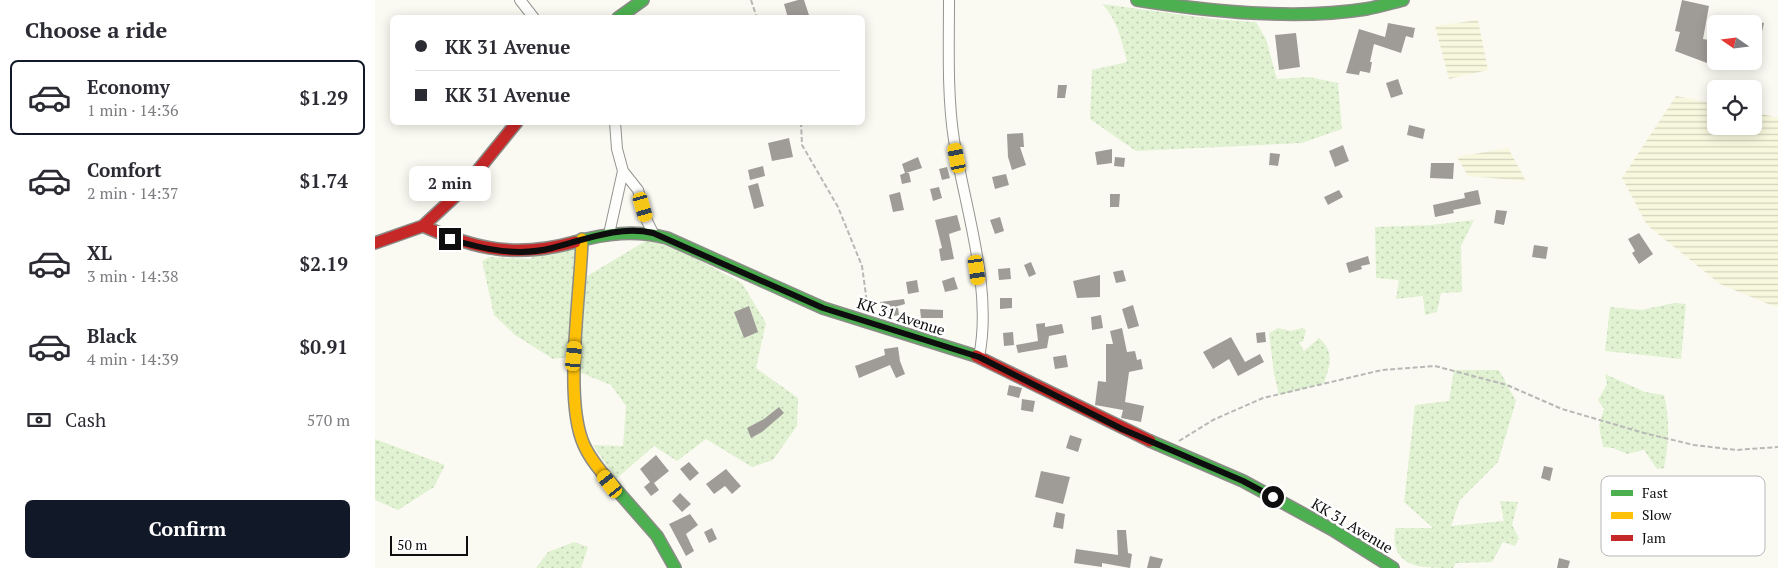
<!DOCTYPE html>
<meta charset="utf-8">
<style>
body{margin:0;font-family:"PT Serif",serif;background:#f2f2f3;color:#2b2b33;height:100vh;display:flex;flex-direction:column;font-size:19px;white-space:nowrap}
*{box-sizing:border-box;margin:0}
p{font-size:16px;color:#7c7c81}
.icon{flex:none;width:28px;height:28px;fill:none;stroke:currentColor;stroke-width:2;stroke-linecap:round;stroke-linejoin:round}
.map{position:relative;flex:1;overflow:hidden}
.drawer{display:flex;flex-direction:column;background:#fff;width:375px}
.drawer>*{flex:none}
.guide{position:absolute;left:15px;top:15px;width:475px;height:110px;border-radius:8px;box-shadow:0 2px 12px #0003;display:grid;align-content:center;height:110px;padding:0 25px;background:#fff}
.needle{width:32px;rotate:284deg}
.buttons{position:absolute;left:1332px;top:15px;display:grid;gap:10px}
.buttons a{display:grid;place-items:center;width:55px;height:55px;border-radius:8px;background:#fff;box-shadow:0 2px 12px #0003;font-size:25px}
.scale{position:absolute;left:15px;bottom:12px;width:78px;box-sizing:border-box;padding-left:5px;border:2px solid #0e0e0e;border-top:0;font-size:14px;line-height:18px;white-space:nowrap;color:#0e0e0e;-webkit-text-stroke:4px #fff;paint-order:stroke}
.end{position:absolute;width:22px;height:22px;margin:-11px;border:6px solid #0e0e0e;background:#fff;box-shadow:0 0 0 2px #fff}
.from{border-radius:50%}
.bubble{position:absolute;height:35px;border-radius:8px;background:#fff;box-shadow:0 2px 12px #0003;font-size:16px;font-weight:700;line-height:35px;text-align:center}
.car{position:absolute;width:15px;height:30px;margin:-15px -8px;border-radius:6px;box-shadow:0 0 4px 1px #0007;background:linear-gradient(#f5c518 24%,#345 0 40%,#f5c518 0 76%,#345 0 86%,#f5c518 0)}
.guide b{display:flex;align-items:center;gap:18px;height:48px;font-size:19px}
.guide b+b{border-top:1px solid #e1e1e2}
.guide i{width:12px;height:12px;background:#2b2b33}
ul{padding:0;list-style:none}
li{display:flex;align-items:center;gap:15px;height:75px;margin:0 10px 8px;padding:0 15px;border:2px solid transparent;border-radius:8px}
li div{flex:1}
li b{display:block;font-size:19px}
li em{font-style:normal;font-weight:700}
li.current{border-color:#111827}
li>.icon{width:45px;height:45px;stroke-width:1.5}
h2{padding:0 25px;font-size:22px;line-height:60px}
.pay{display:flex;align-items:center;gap:12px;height:55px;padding:0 25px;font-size:19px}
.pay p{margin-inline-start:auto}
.button{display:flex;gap:10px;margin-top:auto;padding:10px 25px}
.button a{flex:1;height:58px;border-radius:8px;background:#111827;color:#fff;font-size:20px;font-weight:700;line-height:58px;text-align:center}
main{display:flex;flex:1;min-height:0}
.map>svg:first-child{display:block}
.farmland{fill:url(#farmland-rules)}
.grass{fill:url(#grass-dots)}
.building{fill:#9f9c98}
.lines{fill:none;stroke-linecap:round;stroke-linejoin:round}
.street-casing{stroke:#959491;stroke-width:12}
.fast-casing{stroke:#8b8b87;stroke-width:14}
.slow-casing{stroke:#8b8b87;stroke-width:14}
.jam-casing{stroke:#8b8b87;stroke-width:14}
.path{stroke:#b8b8b6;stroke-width:2;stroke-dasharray:5 2.5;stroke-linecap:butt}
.street{stroke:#fefefd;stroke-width:10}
.fast{stroke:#4caf50;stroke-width:11}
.slow{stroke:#ffc107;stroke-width:11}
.jam{stroke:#c62828;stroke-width:11}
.route{stroke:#0e0e0e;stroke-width:6}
.labels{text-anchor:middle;stroke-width:5;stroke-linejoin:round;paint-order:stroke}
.street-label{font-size:15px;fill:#0e0e0e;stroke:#fff}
.key{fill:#fff;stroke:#b7b7b7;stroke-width:1}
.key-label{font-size:14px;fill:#0e0e0e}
</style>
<main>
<section class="drawer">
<h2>Choose a ride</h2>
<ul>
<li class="current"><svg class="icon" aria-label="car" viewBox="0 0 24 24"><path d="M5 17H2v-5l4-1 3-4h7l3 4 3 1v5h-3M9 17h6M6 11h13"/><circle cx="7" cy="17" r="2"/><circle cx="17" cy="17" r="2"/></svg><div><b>Economy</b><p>1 min · 14:36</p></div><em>$1.29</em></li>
<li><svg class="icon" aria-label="car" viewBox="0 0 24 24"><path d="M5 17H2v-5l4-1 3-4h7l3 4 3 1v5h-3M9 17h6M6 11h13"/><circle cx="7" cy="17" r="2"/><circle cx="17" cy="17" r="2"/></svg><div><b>Comfort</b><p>2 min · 14:37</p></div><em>$1.74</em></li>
<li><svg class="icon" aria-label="car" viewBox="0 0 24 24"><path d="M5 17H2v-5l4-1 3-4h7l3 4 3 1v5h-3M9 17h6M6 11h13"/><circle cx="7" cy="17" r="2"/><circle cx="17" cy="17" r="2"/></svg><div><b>XL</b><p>3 min · 14:38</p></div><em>$2.19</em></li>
<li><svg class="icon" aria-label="car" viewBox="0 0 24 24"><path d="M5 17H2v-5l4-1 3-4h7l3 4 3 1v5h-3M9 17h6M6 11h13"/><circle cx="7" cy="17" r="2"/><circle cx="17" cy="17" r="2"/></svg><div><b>Black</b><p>4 min · 14:39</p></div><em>$0.91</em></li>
</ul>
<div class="pay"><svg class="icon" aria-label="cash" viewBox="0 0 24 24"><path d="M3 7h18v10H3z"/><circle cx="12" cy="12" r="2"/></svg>Cash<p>570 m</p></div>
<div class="button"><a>Confirm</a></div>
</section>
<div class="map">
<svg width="1403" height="568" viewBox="0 0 1403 568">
<defs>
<pattern id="farmland-rules" width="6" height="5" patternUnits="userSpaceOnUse" patternTransform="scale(1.25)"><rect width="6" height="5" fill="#f8f8de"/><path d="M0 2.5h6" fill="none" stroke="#d3d3bd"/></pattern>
<pattern id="grass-dots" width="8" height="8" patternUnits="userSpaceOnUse" patternTransform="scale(1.25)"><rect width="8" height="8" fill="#e1f2d2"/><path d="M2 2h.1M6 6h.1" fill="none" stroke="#c0ceb3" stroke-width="1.8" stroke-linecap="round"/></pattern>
</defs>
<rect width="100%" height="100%" fill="#fbfaf2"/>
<path class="farmland" d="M1103,20L1113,70L1074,79L1060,26Z
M1301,96L1341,104V126H1379V112L1403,118V306H1398L1345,284L1272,225L1247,178Z
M1133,148L1151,181L1093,176L1082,157Z"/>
<path class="grass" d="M727,4L839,19L881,22L891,39L902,79L934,77L963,83L967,129L927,143L761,151L715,119L717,70L752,62C747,41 742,19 727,4Z
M1099,220L1086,246L1087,292L1066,293L1062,312L1050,315L1048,296L1021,299L1024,280L1001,278L1000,227L1056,225Z
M274,239L314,255L367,283L391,323L381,368L423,398L422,426L398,460L377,467L331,439L302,461L279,446L241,479L218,445L248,446L251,406L236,385L201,371L212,276Z
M204,248L195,357L178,359L140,335L119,315L107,261L114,257L156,259L161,253Z
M1299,303L1311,304L1306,359L1230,351L1235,307L1266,310Z
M903,328L916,331L927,328L931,330L928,342H924L929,351L944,338C960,352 955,365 949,383L904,395L899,374L894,333Z
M1079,370H1124L1141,401L1123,462L1085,500L1076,526L1129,521L1125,501L1143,502L1137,525L1144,538L1140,546L1128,542L1117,562L1081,563L1078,568C1044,568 1015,568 1020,528H1058L1029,502L1040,405L1074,401Z
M1230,374L1270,392L1289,395C1295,418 1294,444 1289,468L1282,469L1269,450L1252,454L1238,448L1228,447L1224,426L1229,409L1223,400L1232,384Z
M0,439L70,465L59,487L23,510L0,500Z
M199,542L213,547L206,568H161L173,552Z"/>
<path class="building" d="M423,0H429L435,18H413L409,4Z
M1307,0L1334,6L1328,39L1340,41L1332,63L1300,51L1305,32L1300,31Z
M1380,21L1389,23L1382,53L1379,52Z
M1013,23L1040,28L1038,38L1031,36L1026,53L999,44L995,62H997L995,73L985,71L984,75L971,73L984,29L1010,37Z
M921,33L925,67L904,70L900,35Z
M1023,79L1028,94L1016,98L1011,83Z
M683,85H692L690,98H682Z
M1034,125L1050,129L1048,139L1032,135Z
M648,133L649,147H645L651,165L637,170L633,157L632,134Z
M414,138L418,157L397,161L393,143Z
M968,145L974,161L960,167L954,151Z
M737,149V163L722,165L720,152Z
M895,153L905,154L903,166L894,165Z
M543,157L547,168L531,173H534L536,182L527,184L525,175L530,173L527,164Z
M740,157L750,158L749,167L739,166Z
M1056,163H1079L1078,179L1055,178Z
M388,166L390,176L375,180L373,170Z
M572,167L575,178L567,180L564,169Z
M631,174L634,185L620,189L617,177Z
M383,183L389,206L379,209L373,186Z
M564,187L567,198L558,201L555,189Z
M964,190L968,197L953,205L949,197Z
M1103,190L1106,204L1078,210L1079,213L1060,217L1058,205L1090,198L1089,193Z
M525,192L529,210L518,212L514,195Z
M735,194H745L744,207H735Z
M1121,210L1132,211L1129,225L1119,223Z
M582,215L586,230L574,234L579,259L566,261L564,249L567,248L560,220Z
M625,217L629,231L620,234L615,220Z
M1264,233L1278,254L1264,264L1257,253L1260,251L1253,239Z
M1159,245L1173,247L1171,259L1157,257Z
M993,256L995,264L986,266L987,269L974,273L971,263Z
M656,262L661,274L654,277L649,265Z
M635,268L636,279L624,280L623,269Z
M748,270L751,281L741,283L738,272Z
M725,275V297L702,298L698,281Z
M579,277L583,289L570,292L567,281Z
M542,280L544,292L533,294L531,282Z
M625,298H637V308L625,309Z
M529,299L530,304L516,308H523L524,315L508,318L505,302Z
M758,305L764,326L753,329L747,309Z
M374,306L383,332L369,338L359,312Z
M545,309L568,310V318H546Z
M726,315L728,328L717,330L716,317Z
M670,323V327L687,324L689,333L674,336L672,348L643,353L641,345L663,341L661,324Z
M747,328L752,352L760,351L762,360L766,359L768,369L754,372L750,402L769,406L766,422L746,418L748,410L720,405L723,381L731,382V344H738L735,331Z
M638,332L639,345L629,346L628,333Z
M890,332L891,342L882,343L881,333Z
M856,337L870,362L885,354L889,362L863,376L854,359L838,369L828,352Z
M523,347L525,361L530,374L521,378L515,365L484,378L480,366L510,355L509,349Z
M691,355L693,367L680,369L678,357Z
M634,385L647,388L644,398L632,395Z
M647,399L660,401L658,412L646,410Z
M404,407L409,413L387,432L376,438L372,428L389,419Z
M695,435L707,439L703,452L691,448Z
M281,455L294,471L279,483L284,490L276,496L269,487L275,482L265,469Z
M314,462L324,473L315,481L305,469Z
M1169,466L1178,468L1175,481L1166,478Z
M351,469L366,486L357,494L350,486L339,494L331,484Z
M666,471L695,477L688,504L660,497Z
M305,493L316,504L307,512L297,501Z
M681,512L690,514L688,529L678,527Z
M315,514L323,525L311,534L319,551L311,556L294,524Z
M337,528L342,539L334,543L329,532Z
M742,530H751L753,553L757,554L755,568L727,563V567L699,563L701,549L743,555Z
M775,556L788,559L785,568H772Z
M1184,558L1195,561L1193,568H1182Z"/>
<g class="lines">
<g class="street-casing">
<path id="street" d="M145,0L159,18
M574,0C574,46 572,95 579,140C590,209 618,288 604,357
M248,171L263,190L272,221L278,233
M234,234L248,171L242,149L240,122"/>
</g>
<g class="fast-casing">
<path id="fast" d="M762,0C831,11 922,20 991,9C1003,7 1016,3 1028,0
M243,18L268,0
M200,242C232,233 260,230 292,238L448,308L601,356
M775,441L868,481L958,530L1018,568
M240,488L282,536L300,568"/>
</g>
<g class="slow-casing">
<path id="slow" d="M207,239C206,292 188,399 209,445C216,461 229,475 240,488"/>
</g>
<g class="jam-casing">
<path id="jam" d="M48,226C102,250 142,258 200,242
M0,243L48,226L87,190L142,122
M601,356L775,441"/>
</g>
<path class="path" d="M376,0L382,18
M426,122L427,145L463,207L487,266L493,310
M804,441L838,420L888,398L1007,370L1060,366L1132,385L1187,409L1269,433L1319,445L1361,450L1403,447"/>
<use href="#street" class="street"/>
<use href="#fast" class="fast"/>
<use href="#slow" class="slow"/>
<use href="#jam" class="jam"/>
</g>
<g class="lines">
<path class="route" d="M75,239C108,249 142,257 177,248C209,240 244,225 278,233L448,308L604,357L747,429L868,481L898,497"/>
</g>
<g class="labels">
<g class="street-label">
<text transform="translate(526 317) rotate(18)" y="5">KK 31 Avenue</text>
<text transform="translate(977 526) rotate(31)" y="5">KK 31 Avenue</text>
</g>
</g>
<rect x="1226" y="476" width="164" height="80" rx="8" class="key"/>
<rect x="1236" y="490" width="22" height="6" fill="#4caf50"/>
<rect x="1236" y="512" width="22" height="7" fill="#ffc107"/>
<rect x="1236" y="535" width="22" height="6" fill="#c62828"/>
<g class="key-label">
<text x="1267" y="498">Fast</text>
<text x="1267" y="520">Slow</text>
<text x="1267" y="543">Jam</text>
</g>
</svg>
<div class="buttons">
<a><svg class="needle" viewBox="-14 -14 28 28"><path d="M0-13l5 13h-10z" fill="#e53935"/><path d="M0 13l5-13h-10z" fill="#7c7c81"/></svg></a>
<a><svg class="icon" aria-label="locate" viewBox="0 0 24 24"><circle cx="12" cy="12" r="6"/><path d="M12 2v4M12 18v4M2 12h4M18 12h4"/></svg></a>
</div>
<div class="scale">50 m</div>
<i class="end from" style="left:898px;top:497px"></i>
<i class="end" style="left:75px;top:239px"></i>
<div class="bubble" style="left:34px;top:166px;width:82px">2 min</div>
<i class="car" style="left:582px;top:158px;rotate:349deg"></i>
<i class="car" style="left:268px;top:207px;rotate:164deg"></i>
<i class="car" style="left:602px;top:270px;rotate:172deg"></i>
<i class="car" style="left:199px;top:356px;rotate:6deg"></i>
<i class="car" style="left:235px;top:484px;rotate:323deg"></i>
<div class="guide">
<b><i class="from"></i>KK 31 Avenue</b>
<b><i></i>KK 31 Avenue</b>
</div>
</div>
</main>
